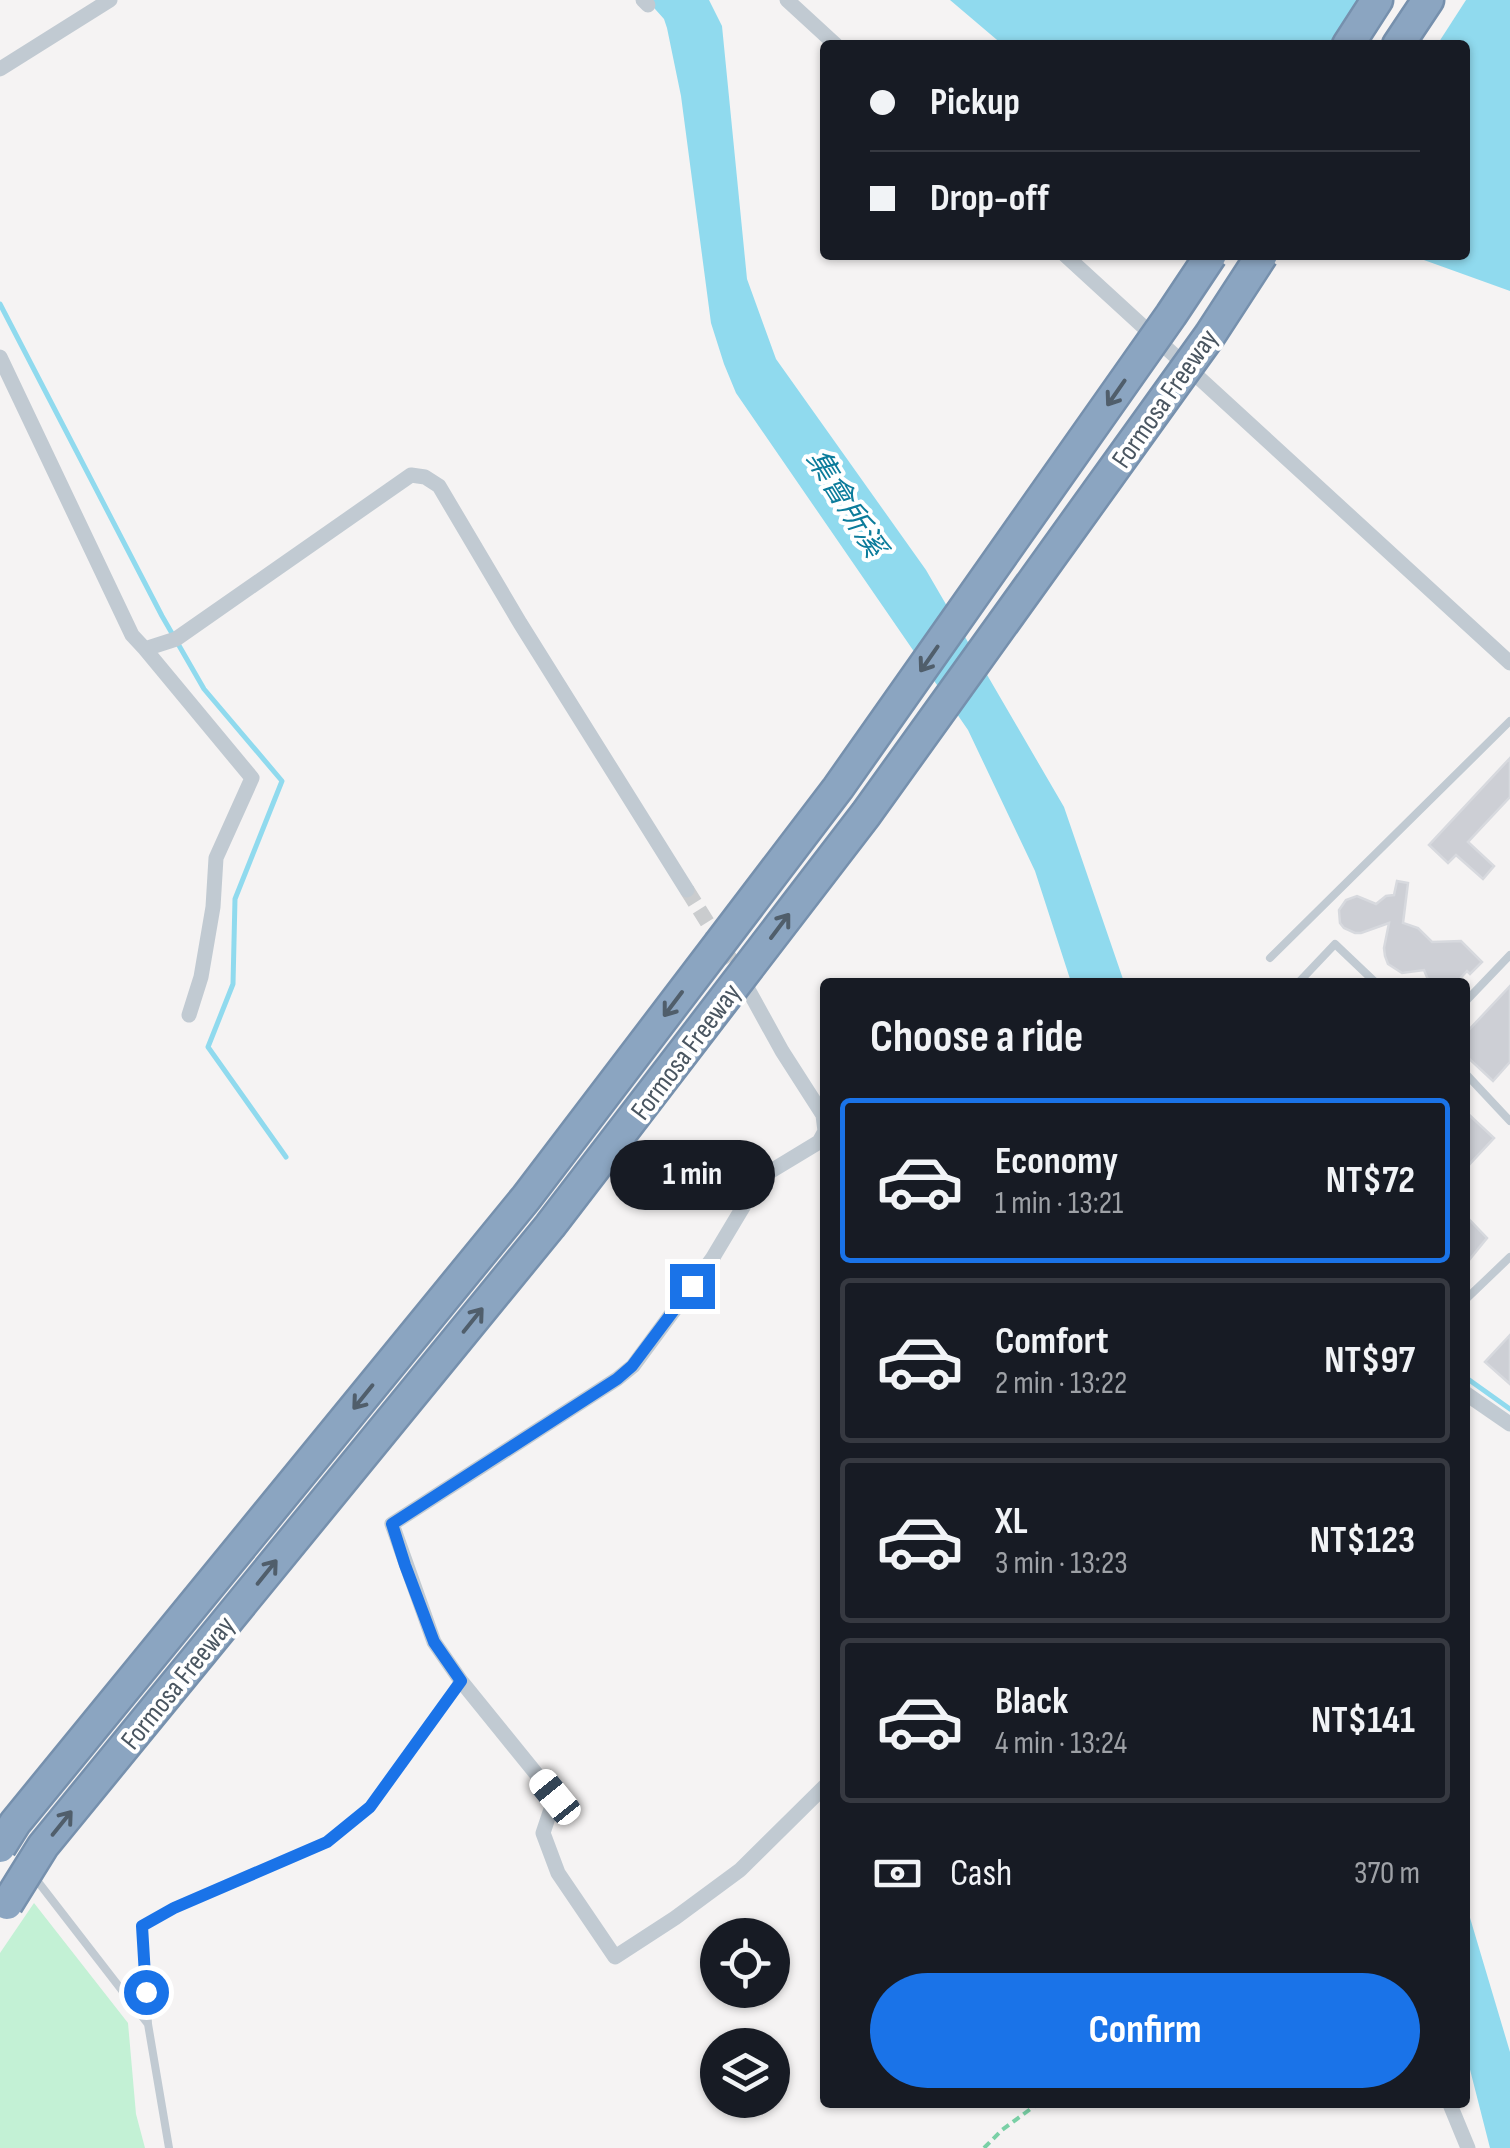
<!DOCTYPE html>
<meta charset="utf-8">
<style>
body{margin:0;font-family:"Sofia Sans Condensed","Noto Sans TC",sans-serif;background:#242831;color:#f1f3f6;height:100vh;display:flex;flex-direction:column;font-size:38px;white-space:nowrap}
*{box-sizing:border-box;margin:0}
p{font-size:32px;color:#9ea1a6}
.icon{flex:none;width:55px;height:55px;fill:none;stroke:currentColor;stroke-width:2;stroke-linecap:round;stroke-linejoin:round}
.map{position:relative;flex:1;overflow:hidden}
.side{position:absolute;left:820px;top:978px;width:650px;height:1130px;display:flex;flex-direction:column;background:#171b24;border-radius:10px;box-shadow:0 2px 8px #0004}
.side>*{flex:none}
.banner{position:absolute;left:820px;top:40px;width:650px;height:220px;border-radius:10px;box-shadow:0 2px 8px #0004;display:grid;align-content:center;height:220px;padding:0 50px;background:#171b24}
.fabs{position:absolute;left:700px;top:1918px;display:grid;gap:20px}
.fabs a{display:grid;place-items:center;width:90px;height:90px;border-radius:50%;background:#171b24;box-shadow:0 2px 8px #0004;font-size:50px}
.end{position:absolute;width:45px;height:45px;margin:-22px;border:12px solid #1a73e8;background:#fff;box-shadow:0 0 0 5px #fff}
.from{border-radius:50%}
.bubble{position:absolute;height:70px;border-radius:35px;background:#171b24;box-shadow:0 2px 8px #0004;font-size:32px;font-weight:700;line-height:70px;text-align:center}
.car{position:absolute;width:30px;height:60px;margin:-30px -15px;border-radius:12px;box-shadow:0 0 8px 2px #0007;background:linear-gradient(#fff 24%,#345 0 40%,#fff 0 76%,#345 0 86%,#fff 0)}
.banner b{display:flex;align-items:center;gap:35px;height:95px;font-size:38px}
.banner b+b{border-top:2px solid #363941}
.banner i{width:25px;height:25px;background:#f1f3f6}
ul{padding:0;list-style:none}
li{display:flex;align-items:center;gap:30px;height:165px;margin:0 20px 15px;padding:0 30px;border:5px solid #363941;border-radius:10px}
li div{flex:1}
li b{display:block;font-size:38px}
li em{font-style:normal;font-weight:700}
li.active{border-color:#1a73e8}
li>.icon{width:90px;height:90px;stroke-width:1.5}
h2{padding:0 50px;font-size:45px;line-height:120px}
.pay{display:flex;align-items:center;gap:25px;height:110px;padding:0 50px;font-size:38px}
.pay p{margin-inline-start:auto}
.action{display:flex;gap:20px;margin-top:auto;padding:20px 50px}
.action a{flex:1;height:115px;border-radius:60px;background:#1a73e8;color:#fff;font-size:40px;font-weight:700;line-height:115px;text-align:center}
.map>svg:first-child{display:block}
.green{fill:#c3f1d5}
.water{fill:#90daee}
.pier{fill:#f5f3f3}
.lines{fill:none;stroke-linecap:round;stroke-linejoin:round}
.stream{stroke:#90daee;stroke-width:5}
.building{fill:#cdcfd5;stroke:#d7d9de;stroke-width:2.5}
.street-tunnel{stroke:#caccce;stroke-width:15;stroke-dasharray:15 8;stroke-linecap:butt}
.highway-casing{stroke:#7690ad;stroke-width:35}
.path{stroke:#7ad0a6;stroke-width:4;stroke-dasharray:8 5;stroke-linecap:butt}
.lane{stroke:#c1cad2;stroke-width:8}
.street{stroke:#c1cad2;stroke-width:15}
.highway{stroke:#8ba5c1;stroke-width:30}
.highway-bridge-casing{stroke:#7690ad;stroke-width:35;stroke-linecap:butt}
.highway-bridge{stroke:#8ba5c1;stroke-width:30}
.oneway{stroke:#505e6b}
.route{stroke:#1a73e8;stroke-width:12}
.labels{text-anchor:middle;stroke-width:8;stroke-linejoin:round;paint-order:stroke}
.street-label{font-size:28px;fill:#4a5661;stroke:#fff}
.water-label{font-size:30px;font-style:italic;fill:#0c7c9b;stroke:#fff}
</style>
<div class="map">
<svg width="1510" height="2148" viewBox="0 0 1510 2148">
<rect width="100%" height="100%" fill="#f5f3f3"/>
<path class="green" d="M34,1903L128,2023L136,2114L145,2148H0V1953Z"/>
<path class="water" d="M647,0H709L722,26L747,279L776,359L926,570L1064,807L1124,982H1071L1035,871L968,730L736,393L724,364L711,323L681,96L667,28L664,19Z
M950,0H1510V291L1410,255H1465V45H1003Z
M1465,1901L1510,2052V2148H1490L1465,2050Z"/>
<path class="pier" d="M1363,0H1466L1437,45H1333Z"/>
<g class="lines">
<path class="stream" d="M0,304L162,616L204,689L282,781L235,899L233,984L208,1047L286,1157
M1465,1377L1510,1409"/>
</g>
<path class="building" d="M1510,758V797L1468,842L1494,866L1483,879L1456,855L1448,863L1429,845Z
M1397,881L1408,883L1403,923L1418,928L1432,942L1461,941L1482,962L1470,974L1467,971L1457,982H1429L1424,970L1402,973L1388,964L1385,956L1384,948L1389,923L1361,933H1355L1344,928L1340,923L1339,910L1346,900L1357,896L1376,904L1386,896L1394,895Z
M1510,986V1062L1493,1081L1465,1055V1034Z
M1465,1111L1494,1138L1465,1169Z
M1465,1215L1487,1238L1465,1265Z
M1510,1335V1384L1485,1362Z"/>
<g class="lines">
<path class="street-tunnel" d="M687,890L738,971"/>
<g class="highway-casing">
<path id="highway" d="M1348,45L1377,0
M1398,45L1428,0"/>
</g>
<path class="path" d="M984,2148L1002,2130L1040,2102"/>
<path class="lane" d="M1270,958L1510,721
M1299,982L1335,944L1375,982
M1465,1002L1510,955
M1465,1073L1510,1121
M1465,1300L1510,1257
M32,1874L148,2024L169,2148
M148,2024L143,1926L174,1908L327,1842L370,1807L460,1682"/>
<path class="street" d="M643,0L648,5
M787,0L836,45
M0,69L110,0
M1065,255L1510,663
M0,357L132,635L145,649L176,639L411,475L425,477L439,486L520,623L687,890
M145,649L252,778L216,858L213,907L201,977L189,1015
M739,973L782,1051L823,1115L825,1131
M825,1131L819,1142L761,1177L712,1259L633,1366L617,1379L392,1524L434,1642L461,1681L555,1797L543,1833L558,1873L615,1957L675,1918L740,1870L825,1786
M1465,1393L1510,1424
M1449,2102L1468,2148"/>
<use href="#highway" class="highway"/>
<g class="highway-bridge-casing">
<path id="highway-bridge" d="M0,1847L15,1823L526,1198L838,788L1171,315L1211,255
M7,1904L43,1846L550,1226L866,814L1210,335L1262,255"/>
</g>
<use href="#highway-bridge" class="highway-bridge"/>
</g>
<defs><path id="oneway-shaft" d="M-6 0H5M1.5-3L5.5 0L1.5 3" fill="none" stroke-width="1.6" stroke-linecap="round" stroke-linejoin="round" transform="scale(2.5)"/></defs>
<g class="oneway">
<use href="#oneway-shaft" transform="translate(1116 393) rotate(125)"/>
<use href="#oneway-shaft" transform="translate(929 659) rotate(125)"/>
<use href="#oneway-shaft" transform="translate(780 926) rotate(-53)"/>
<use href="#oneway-shaft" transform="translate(673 1004) rotate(127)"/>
<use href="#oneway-shaft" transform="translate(473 1320) rotate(-51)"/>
<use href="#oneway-shaft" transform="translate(363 1397) rotate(129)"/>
<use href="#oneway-shaft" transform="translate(267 1572) rotate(-51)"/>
<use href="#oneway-shaft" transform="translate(62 1823) rotate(-51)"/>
</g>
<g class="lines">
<path class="route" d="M146,1992L142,1926L174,1908L327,1842L370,1807L461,1681L434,1642L405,1565L392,1524L617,1379L632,1366L692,1286"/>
</g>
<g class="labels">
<g class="street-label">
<text transform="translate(1164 398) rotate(-55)" y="10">Formosa Freeway</text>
<text transform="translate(685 1051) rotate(-53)" y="10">Formosa Freeway</text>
<text transform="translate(177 1682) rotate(-51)" y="10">Formosa Freeway</text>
</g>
<g class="water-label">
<text transform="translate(846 503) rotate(58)" y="10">集會所溪</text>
</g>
</g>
</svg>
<div class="fabs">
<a><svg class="icon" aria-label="locate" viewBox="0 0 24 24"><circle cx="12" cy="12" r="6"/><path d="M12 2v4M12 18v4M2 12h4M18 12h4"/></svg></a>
<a><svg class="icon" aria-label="layers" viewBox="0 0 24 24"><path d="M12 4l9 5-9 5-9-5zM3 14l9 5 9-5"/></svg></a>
</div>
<i class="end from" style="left:146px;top:1992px"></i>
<i class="end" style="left:692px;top:1286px"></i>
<div class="bubble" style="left:610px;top:1140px;width:165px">1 min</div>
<i class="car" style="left:555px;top:1797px;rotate:321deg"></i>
<div class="banner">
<b><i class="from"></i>Pickup</b>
<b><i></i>Drop-off</b>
</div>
<section class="side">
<h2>Choose a ride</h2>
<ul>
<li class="active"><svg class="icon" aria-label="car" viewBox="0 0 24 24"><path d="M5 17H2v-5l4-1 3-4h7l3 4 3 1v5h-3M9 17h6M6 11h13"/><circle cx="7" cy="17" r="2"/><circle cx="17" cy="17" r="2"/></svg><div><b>Economy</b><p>1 min · 13:21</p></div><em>NT$72</em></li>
<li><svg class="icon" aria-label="car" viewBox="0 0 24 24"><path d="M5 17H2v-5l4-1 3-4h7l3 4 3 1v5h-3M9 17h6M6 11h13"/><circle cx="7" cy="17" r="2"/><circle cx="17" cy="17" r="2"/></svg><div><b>Comfort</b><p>2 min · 13:22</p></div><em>NT$97</em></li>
<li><svg class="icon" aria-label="car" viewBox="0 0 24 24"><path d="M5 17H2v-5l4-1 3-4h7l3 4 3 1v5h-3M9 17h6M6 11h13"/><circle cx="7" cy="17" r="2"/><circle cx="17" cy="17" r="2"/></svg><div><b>XL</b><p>3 min · 13:23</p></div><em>NT$123</em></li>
<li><svg class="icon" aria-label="car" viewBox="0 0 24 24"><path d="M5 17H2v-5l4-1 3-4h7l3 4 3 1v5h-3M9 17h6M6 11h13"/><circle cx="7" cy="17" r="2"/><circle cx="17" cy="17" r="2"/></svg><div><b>Black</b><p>4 min · 13:24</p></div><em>NT$141</em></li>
</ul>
<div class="pay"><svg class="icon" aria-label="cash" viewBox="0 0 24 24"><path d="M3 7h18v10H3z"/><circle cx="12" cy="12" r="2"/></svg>Cash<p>370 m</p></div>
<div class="action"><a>Confirm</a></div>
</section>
</div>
